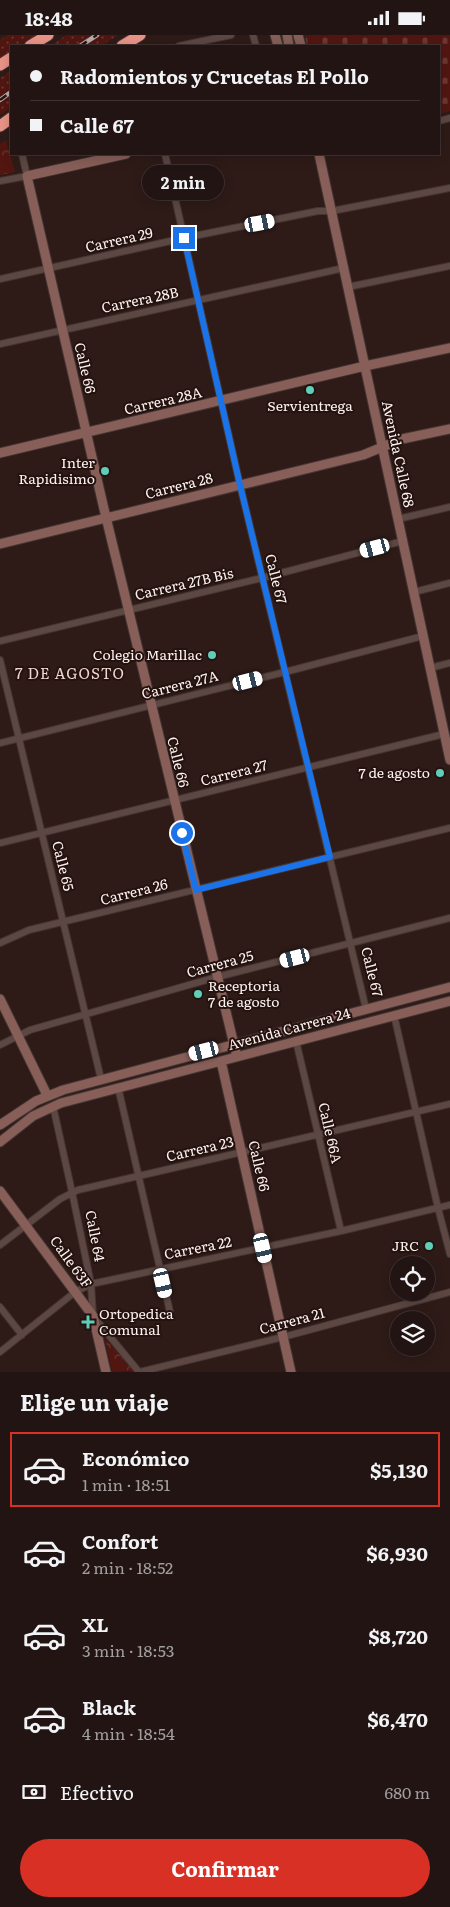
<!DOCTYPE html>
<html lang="es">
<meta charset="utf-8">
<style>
body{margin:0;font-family:Literata,serif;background:#2a1d1b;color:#f1f3f6;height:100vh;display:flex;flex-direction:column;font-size:19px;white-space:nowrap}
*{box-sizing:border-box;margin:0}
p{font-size:16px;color:#a29e9f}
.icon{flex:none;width:28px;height:28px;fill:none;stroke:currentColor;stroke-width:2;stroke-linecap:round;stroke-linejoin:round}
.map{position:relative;height:1337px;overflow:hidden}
.sheet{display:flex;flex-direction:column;background:#221412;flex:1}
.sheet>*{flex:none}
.hud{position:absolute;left:10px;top:10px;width:430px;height:110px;border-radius:0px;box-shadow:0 2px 12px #0003,0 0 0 1px #3f3332;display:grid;align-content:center;height:110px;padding:0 20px;background:#221412}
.buttons{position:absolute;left:390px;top:1221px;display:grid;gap:10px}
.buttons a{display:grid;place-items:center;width:45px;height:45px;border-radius:50%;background:#221412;box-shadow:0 2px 12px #0003,0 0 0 1px #3f3332;font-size:25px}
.end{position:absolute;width:22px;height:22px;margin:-11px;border:6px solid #1a73e8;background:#fff;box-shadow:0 0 0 2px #fff}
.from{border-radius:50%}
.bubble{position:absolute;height:35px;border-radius:18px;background:#221412;box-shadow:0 2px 12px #0003,0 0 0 1px #3f3332;font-size:16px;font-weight:700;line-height:35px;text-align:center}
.car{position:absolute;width:15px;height:30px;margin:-15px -8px;border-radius:6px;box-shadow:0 0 4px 1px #0007;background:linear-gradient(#fff 24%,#345 0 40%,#fff 0 76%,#345 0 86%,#fff 0)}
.hud b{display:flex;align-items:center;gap:18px;height:48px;font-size:19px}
.hud b+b{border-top:1px solid #3f3332}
.hud i{width:12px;height:12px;background:#f1f3f6}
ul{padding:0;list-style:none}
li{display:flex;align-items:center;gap:15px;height:75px;margin:0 10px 8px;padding:0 10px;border:2px solid transparent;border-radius:0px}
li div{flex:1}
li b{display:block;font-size:19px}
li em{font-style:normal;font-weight:700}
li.active{border-color:#d93025}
li>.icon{width:45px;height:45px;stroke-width:1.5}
h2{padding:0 20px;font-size:22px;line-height:60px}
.pay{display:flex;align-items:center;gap:12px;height:55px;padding:0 20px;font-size:19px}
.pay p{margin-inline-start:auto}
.primary-button{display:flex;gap:10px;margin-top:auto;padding:10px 20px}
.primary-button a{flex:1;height:58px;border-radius:30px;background:#d93025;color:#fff;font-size:20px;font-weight:700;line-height:58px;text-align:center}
.status{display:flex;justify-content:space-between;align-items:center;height:35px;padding:0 25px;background:#221412;direction:ltr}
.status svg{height:14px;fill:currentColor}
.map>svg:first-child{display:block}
.grass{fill:url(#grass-dots)}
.cemetery{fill:url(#cemetery-stones)}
.park{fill:url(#park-crowns)}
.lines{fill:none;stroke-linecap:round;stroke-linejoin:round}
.street-casing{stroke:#433533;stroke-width:8}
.secondary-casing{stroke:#433533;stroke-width:11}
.highway-casing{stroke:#433533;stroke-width:13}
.street{stroke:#5d4743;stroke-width:6}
.secondary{stroke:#875e58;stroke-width:9}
.highway{stroke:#ea9488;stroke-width:11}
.rail-casing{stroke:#baacaa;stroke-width:4.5}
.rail{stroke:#24120f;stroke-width:2.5;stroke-dasharray:8;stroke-linecap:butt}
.route{stroke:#1a73e8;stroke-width:6}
.poi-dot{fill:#5eceb8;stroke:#24120f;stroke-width:2}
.labels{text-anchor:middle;stroke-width:4;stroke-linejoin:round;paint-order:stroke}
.street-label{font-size:14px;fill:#fdf2f0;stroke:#24120f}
.poi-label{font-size:14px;fill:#fdf2f0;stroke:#24120f;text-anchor:end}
.neighbourhood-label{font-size:15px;letter-spacing:1px;fill:#f0d5d0;stroke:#24120f}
</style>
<div class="status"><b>18:48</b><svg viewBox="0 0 49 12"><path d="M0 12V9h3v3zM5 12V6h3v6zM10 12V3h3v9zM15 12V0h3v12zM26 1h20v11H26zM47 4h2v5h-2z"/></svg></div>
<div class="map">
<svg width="450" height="1337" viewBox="0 0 450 1337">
<defs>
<pattern id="grass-dots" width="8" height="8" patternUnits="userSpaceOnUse" patternTransform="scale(1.25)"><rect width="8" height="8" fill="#521611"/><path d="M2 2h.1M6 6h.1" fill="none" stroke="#6c3834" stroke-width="1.8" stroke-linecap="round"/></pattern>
<pattern id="cemetery-stones" width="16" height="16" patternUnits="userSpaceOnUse" patternTransform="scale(1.25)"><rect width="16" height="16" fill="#521611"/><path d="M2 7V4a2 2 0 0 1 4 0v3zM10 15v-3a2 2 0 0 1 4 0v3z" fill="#6c3834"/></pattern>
<pattern id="park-crowns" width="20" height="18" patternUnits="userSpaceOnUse" patternTransform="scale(1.25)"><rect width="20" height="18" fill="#521611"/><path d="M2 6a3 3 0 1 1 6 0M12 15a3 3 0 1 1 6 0" fill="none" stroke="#6c3834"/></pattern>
</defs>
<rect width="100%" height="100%" fill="#2e1b18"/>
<path class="grass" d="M8,0H36L18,11H11V16L0,23V5Z
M67,0H118L101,11H49Z
M11,36V73L0,80V43Z"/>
<path class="cemetery" d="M305,0H450V76L439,79V11H307Z"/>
<path class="park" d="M6,105L15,137L0,140V109Z
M105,1303L134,1336L112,1337Z"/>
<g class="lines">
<g class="street-casing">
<path id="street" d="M253,0L256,11
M179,11L231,0
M439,86L450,83
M165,119L240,450L366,974
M0,146L27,141L22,119
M0,244L184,203L318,176H332L450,153
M348,252L450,231
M0,309L344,233
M398,484L450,472
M414,557L450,548
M0,606L262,543L403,506
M0,625L101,1044
M430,633L450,628
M0,708L285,637L423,601
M0,808L444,699
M0,908L29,895L450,793
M394,980L438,1173L450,1219
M296,1006L341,1196
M0,1010L30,995L217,942L450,883
M118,1052L170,1277
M53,1071L72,1157L91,1249L93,1281L139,1337
M0,1210L60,1164L78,1155L450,1069
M0,1272L22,1300
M0,1317L75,1257L91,1249L341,1196L450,1170
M140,1337L287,1301L450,1257"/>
</g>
<g class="secondary-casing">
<path id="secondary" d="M275,0L278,11
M287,0L289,11
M298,0L301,11
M126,119L27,141L104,474L237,1022
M319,119L450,725
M0,418L365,331L450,313
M0,509L363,420L402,404L450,394
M0,964L47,1060
M221,1026L291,1337
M0,1090L36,1066L63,1055L450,952
M0,1107L33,1081L61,1068L450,966
M0,1156L93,1281L106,1337"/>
</g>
<g class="highway-casing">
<path id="highway" d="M30,11L48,0
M122,11L140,0
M0,30L11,23
M0,91L11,83"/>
</g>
<use href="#street" class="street"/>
<use href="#secondary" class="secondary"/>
<use href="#highway" class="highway"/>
<g class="rail-casing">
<path id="rail" d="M80,11L97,0
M0,65L11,57"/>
</g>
<use href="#rail" class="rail"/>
</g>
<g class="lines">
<path class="route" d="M182,798L196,855L330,822L240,450L184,203"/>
</g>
<g class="poi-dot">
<circle cx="310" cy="355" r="5"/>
<circle cx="105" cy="436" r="5"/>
<circle cx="212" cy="620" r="5"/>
<circle cx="440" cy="738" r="5"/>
<circle cx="198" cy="959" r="5"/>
<circle cx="429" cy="1211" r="5"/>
<path d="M85.5 1279.5h5v5h5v5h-5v5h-5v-5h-5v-5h5z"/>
</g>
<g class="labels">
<g class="street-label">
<text transform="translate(119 205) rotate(-13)" y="5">Carrera 29</text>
<text transform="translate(140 265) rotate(-12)" y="5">Carrera 28B</text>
<text transform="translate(85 333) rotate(77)" y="5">Calle 66</text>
<text transform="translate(163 366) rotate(-13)" y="5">Carrera 28A</text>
<text transform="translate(398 419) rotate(78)" y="5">Avenida Calle 68</text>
<text transform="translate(179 451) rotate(-14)" y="5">Carrera 28</text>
<text transform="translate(276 544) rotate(76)" y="5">Calle 67</text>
<text transform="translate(184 549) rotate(-13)" y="5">Carrera 27B Bis</text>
<text transform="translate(180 650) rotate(-14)" y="5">Carrera 27A</text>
<text transform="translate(178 727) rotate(76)" y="5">Calle 66</text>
<text transform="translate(234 738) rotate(-14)" y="5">Carrera 27</text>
<text transform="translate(63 831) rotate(76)" y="5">Calle 65</text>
<text transform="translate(134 857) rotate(-14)" y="5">Carrera 26</text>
<text transform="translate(220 929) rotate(-15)" y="5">Carrera 25</text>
<text transform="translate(372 937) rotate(76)" y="5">Calle 67</text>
<text transform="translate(289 994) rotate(-15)" y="5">Avenida Carrera 24</text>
<text transform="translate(330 1098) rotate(77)" y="5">Calle 66A</text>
<text transform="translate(200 1114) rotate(-13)" y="5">Carrera 23</text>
<text transform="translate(259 1131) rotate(77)" y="5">Calle 66</text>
<text transform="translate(95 1201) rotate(79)" y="5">Calle 64</text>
<text transform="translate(198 1213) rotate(-11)" y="5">Carrera 22</text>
<text transform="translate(71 1227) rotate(54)" y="5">Calle 63F</text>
<text transform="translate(292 1286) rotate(-15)" y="5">Carrera 21</text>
</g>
<g class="poi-label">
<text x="310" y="376" text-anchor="middle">Servientrega</text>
<text x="95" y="433">Inter<tspan x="95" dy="16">Rapidisimo</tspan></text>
<text x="202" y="625">Colegio Marillac</text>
<text x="430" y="743">7 de agosto</text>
<text x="208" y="956" text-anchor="start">Receptoria<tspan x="208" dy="16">7 de agosto</tspan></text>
<text x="419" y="1216">JRC</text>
<text x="99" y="1284" text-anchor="start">Ortopedica<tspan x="99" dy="16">Comunal</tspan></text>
</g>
<g class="neighbourhood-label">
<text x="70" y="644">7 DE AGOSTO</text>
</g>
</g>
</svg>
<div class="buttons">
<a><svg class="icon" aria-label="locate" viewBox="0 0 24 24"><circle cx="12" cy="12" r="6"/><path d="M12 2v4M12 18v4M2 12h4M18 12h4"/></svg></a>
<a><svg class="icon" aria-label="layers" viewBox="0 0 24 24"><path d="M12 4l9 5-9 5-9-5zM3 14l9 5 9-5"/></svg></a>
</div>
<i class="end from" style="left:182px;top:798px"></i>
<i class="end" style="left:184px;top:203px"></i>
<div class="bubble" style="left:142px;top:130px;width:82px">2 min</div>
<i class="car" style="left:260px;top:188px;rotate:79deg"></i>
<i class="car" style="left:375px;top:513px;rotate:255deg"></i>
<i class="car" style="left:248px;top:646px;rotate:76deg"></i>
<i class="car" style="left:295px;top:923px;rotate:256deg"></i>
<i class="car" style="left:204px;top:1016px;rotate:256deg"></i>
<i class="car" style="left:263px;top:1213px;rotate:167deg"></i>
<i class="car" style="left:163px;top:1248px;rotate:167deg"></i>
<div class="hud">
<b><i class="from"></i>Radomientos y Crucetas El Pollo</b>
<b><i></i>Calle 67</b>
</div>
</div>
<section class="sheet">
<h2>Elige un viaje</h2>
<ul>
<li class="active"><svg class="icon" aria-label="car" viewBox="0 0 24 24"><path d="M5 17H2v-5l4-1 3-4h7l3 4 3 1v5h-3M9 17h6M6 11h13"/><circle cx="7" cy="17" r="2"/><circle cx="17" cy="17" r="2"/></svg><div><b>Económico</b><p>1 min · 18:51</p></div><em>$5,130</em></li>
<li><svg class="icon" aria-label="car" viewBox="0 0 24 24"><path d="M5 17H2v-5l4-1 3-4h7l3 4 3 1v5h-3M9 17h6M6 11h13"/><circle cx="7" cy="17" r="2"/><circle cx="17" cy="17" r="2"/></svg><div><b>Confort</b><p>2 min · 18:52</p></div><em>$6,930</em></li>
<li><svg class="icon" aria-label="car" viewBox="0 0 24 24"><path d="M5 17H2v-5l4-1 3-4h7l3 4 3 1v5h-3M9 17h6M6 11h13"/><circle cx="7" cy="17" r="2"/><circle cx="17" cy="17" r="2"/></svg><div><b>XL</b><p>3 min · 18:53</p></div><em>$8,720</em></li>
<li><svg class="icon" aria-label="car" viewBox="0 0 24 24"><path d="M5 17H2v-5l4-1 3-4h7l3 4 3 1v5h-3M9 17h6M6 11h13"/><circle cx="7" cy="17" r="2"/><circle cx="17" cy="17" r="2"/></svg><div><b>Black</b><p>4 min · 18:54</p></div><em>$6,470</em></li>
</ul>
<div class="pay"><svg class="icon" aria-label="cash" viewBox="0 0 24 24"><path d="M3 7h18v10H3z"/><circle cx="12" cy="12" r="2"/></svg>Efectivo<p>680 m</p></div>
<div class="primary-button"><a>Confirmar</a></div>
</section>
